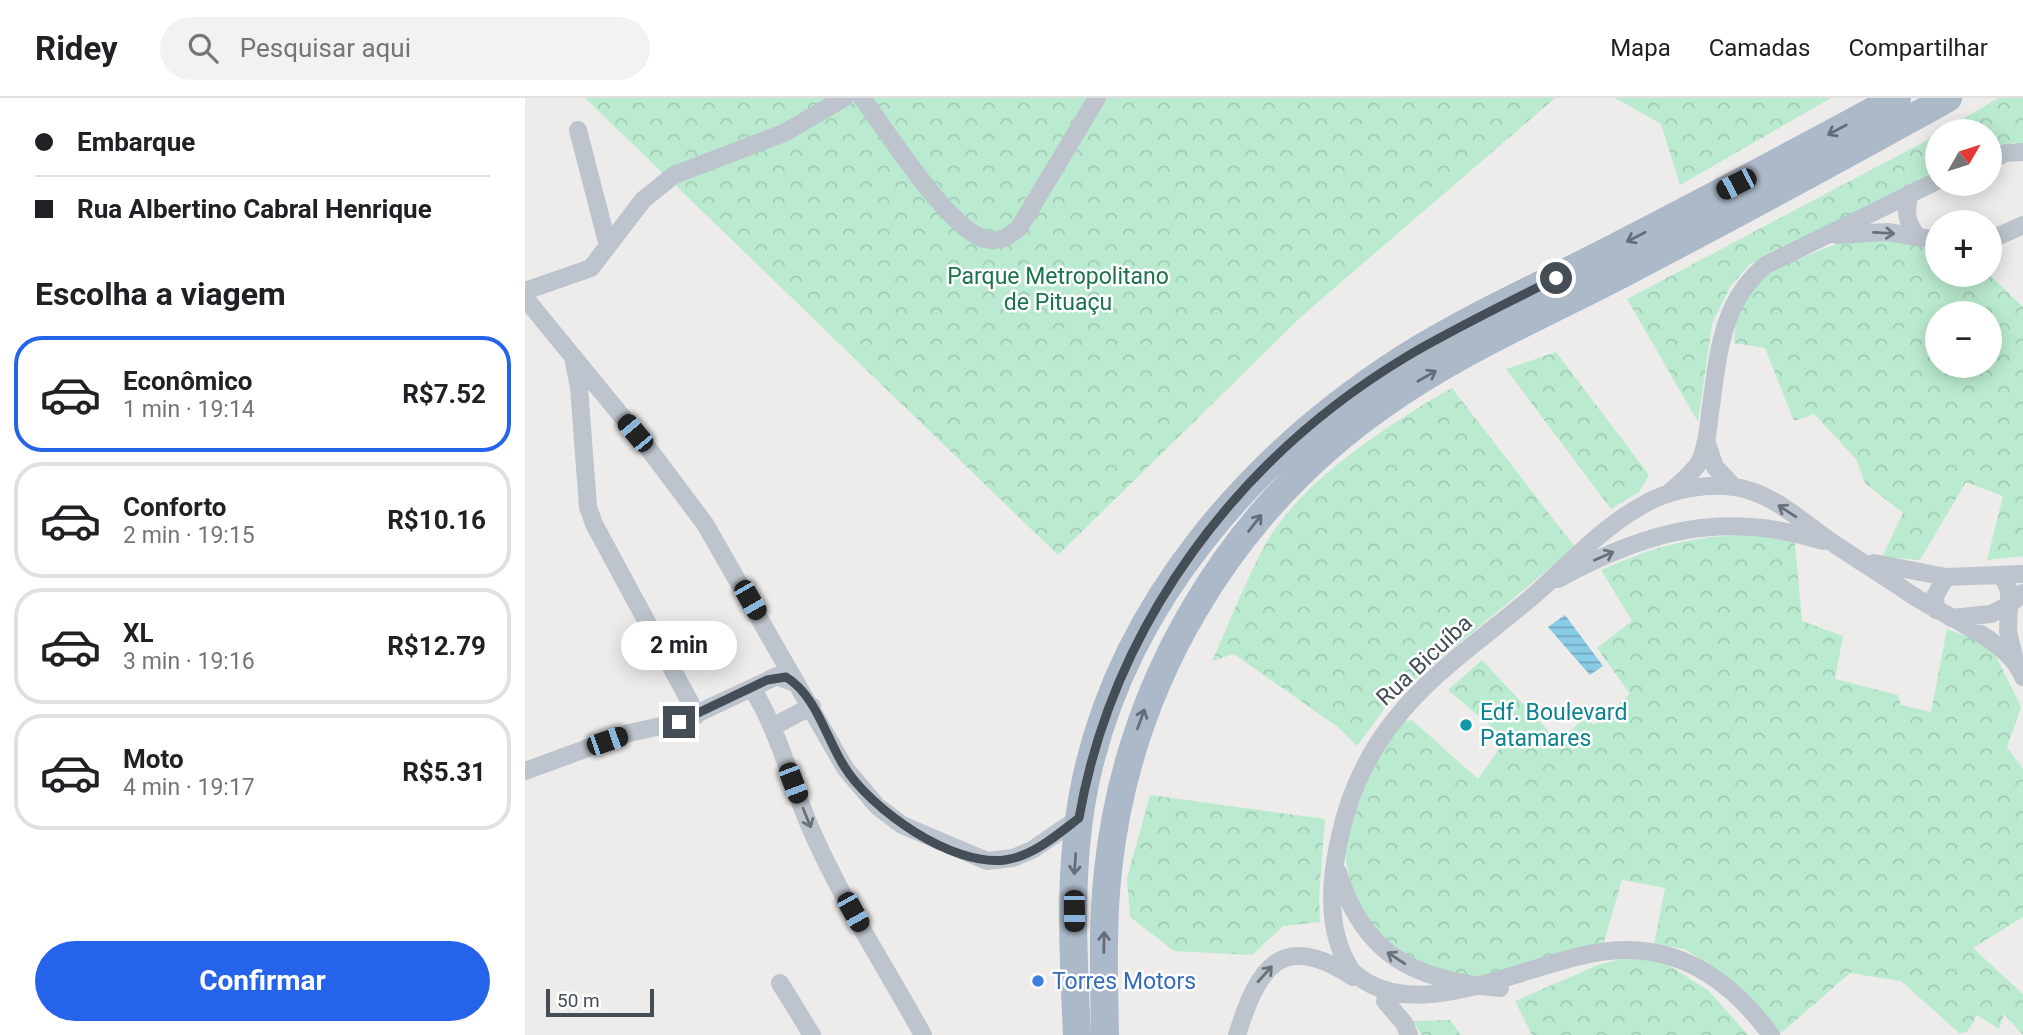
<!DOCTYPE html>
<html lang="pt">
<meta charset="utf-8">
<style>
body{margin:0;font-family:Roboto,sans-serif;background:#f2f2f2;color:#202124;height:100vh;display:flex;flex-direction:column;font-size:26px;white-space:nowrap}
*{box-sizing:border-box;margin:0}
p{font-size:23px;color:#757577}
.icon{flex:none;width:38px;height:38px;fill:none;stroke:currentColor;stroke-width:2;stroke-linecap:round;stroke-linejoin:round}
.map{position:relative;flex:1;overflow:hidden}
.side{display:flex;flex-direction:column;background:#fff;width:525px}
.side>*{flex:none}
.guide{display:grid;align-content:center;height:154px;padding:0 35px;background:#fff}
.needle{width:46px;rotate:51deg}
.tools{position:absolute;left:1400px;top:21px;display:grid;gap:14px}
.tools a{display:grid;place-items:center;width:77px;height:77px;border-radius:50%;background:#fff;box-shadow:0 4px 18px #0003;font-size:35px}
.scale{position:absolute;left:21px;bottom:18px;width:108px;box-sizing:border-box;padding-left:7px;border:4px solid #454d57;border-top:0;font-size:19px;line-height:24px;white-space:nowrap;color:#454d57;-webkit-text-stroke:5px #fff;paint-order:stroke}
.end{position:absolute;width:32px;height:32px;margin:-16px;border:9px solid #454d57;background:#fff;box-shadow:0 0 0 4px #fff}
.from{border-radius:50%}
.bubble{position:absolute;height:49px;border-radius:24px;background:#fff;box-shadow:0 4px 18px #0003;font-size:23px;font-weight:700;line-height:49px;text-align:center}
.car{position:absolute;width:21px;height:42px;margin:-21px -10px;border-radius:9px;box-shadow:0 0 5px 2px #0007;background:linear-gradient(#222 24%,#8ab4d8 0 40%,#222 0 76%,#8ab4d8 0 86%,#222 0)}
.guide b{display:flex;align-items:center;gap:24px;height:66px;font-size:26px}
.guide b+b{border-top:2px solid #e0e0e0}
.guide i{width:18px;height:18px;background:#202124}
ul{padding:0;list-style:none}
li{display:flex;align-items:center;gap:21px;height:116px;margin:0 14px 10px;padding:0 21px;border:4px solid #e0e0e0;border-radius:28px}
li div{flex:1}
li b{display:block;font-size:26px}
li em{font-style:normal;font-weight:700}
li.active{border-color:#2563eb}
li>.icon{width:63px;height:63px;stroke-width:1.5}
h2{padding:0 35px;font-size:32px;line-height:84px}
.action{display:flex;gap:14px;margin-top:auto;padding:14px 35px}
.action a{flex:1;height:80px;border-radius:42px;background:#2563eb;color:#fff;font-size:28px;font-weight:700;line-height:80px;text-align:center}
header{display:flex;align-items:center;gap:42px;box-sizing:border-box;height:98px;padding:0 35px;background:#fff;border-bottom:2px solid #e0e0e0}
header strong{font-size:33px}
nav{display:flex;gap:38px;margin-inline-start:auto;font-size:24px}
.search{width:490px;height:63px;background:#f2f2f2;display:flex;align-items:center;gap:18px;box-sizing:border-box;padding:0 24px;border-radius:38px;color:#757577;font-size:26px}
main{display:flex;flex:1;min-height:0}
.map>svg:first-child{display:block}
.forest{fill:url(#forest-crowns);fill-rule:evenodd}
.water{fill:url(#water-rules)}
.lines{fill:none;stroke-linecap:round;stroke-linejoin:round}
.minor{stroke:#bdc4cd;stroke-width:18}
.primary{stroke:#acb9c9;stroke-width:28}
.oneway{stroke:#646d79}
.oneway2{stroke:#69717a}
.route{stroke:#454d57;stroke-width:9}
.culture-dot{fill:#0f9aa8;stroke:#fff;stroke-width:2.5}
.shop-dot{fill:#3f7fe0;stroke:#fff;stroke-width:2.5}
.labels{text-anchor:middle;stroke-width:5;stroke-linejoin:round;paint-order:stroke}
.park-label{font-size:23px;fill:#1b734d;stroke:#fff}
.street-label{font-size:23px;fill:#454d57;stroke:#fff}
.culture-label{font-size:23px;fill:#0d838f;stroke:#fff;text-anchor:start}
.shop-label{font-size:23px;fill:#366cbe;stroke:#fff;text-anchor:start}
</style>
<header>
<strong>Ridey</strong>
<div class="search"><svg class="icon" aria-label="search" viewBox="0 0 24 24"><circle cx="10" cy="10" r="6"/><path d="M15 15l6 6"/></svg>Pesquisar aqui</div>
<nav><a>Mapa</a><a>Camadas</a><a>Compartilhar</a></nav>
</header>
<main>
<section class="side">
<div class="guide">
<b><i class="from"></i>Embarque</b>
<b><i></i>Rua Albertino Cabral Henrique</b>
</div>
<h2>Escolha a viagem</h2>
<ul>
<li class="active"><svg class="icon" aria-label="car" viewBox="0 0 24 24"><path d="M5 17H2v-5l4-1 3-4h7l3 4 3 1v5h-3M9 17h6M6 11h13"/><circle cx="7" cy="17" r="2"/><circle cx="17" cy="17" r="2"/></svg><div><b>Econômico</b><p>1 min · 19:14</p></div><em>R$7.52</em></li>
<li><svg class="icon" aria-label="car" viewBox="0 0 24 24"><path d="M5 17H2v-5l4-1 3-4h7l3 4 3 1v5h-3M9 17h6M6 11h13"/><circle cx="7" cy="17" r="2"/><circle cx="17" cy="17" r="2"/></svg><div><b>Conforto</b><p>2 min · 19:15</p></div><em>R$10.16</em></li>
<li><svg class="icon" aria-label="car" viewBox="0 0 24 24"><path d="M5 17H2v-5l4-1 3-4h7l3 4 3 1v5h-3M9 17h6M6 11h13"/><circle cx="7" cy="17" r="2"/><circle cx="17" cy="17" r="2"/></svg><div><b>XL</b><p>3 min · 19:16</p></div><em>R$12.79</em></li>
<li><svg class="icon" aria-label="car" viewBox="0 0 24 24"><path d="M5 17H2v-5l4-1 3-4h7l3 4 3 1v5h-3M9 17h6M6 11h13"/><circle cx="7" cy="17" r="2"/><circle cx="17" cy="17" r="2"/></svg><div><b>Moto</b><p>4 min · 19:17</p></div><em>R$5.31</em></li>
</ul>
<div class="action"><a>Confirmar</a></div>
</section>
<div class="map">
<svg width="1498" height="937" viewBox="0 0 1498 937">
<defs>
<pattern id="forest-crowns" width="20" height="18" patternUnits="userSpaceOnUse" patternTransform="scale(1.75)"><rect width="20" height="18" fill="#baebd0"/><path d="M2 6a3 3 0 1 1 6 0M12 15a3 3 0 1 1 6 0" fill="none" stroke="#a1cbb5"/></pattern>
<pattern id="water-rules" width="6" height="5" patternUnits="userSpaceOnUse" patternTransform="scale(1.75)"><rect width="6" height="5" fill="#89cce6"/><path d="M0 2.5h6" fill="none" stroke="#72a8bd"/></pattern>
</defs>
<rect width="100%" height="100%" fill="#eeebeb"/>
<path class="forest" d="M60,0H1030L777,218L533,457Z
M1090,0H1306L1155,87L1136,26Z
M1473,0H1498V49L1489,44L1465,53V33H1418Z
M1412,37V78L1225,166L1205,189L1187,226L1173,324L1102,201Z
M1357,127L1412,146V177H1465L1498,209V458L1462,462L1478,398L1441,384L1395,462L1357,459L1378,415L1340,385L1331,361L1289,316L1269,323L1240,250L1209,245L1211,217L1235,177ZM1412,215H1465V268H1412Z
M1031,254L1124,377L1114,394L1086,411L981,271Z
M927,290L1050,449L866,602L832,648L814,630L709,556L687,563C705,524 721,480 743,442C779,381 867,324 927,290Z
M1224,436L1270,445L1277,523L1318,538L1310,581L1373,597L1376,607L1406,614L1422,531L1465,546L1496,609L1482,649L1498,671V819L1448,850L1498,896V937L1479,916L1474,931L1452,917L1442,934L1434,935L1376,883L1325,875L1254,937L1193,873L1160,851L1129,847L1140,790L1097,782L1076,854L946,882L905,874L846,832L828,797L821,764L819,704L866,625L887,622L953,681L981,641L923,592L957,562L1033,643L1061,619L1069,627L1105,596L1072,550L1107,523L1076,472C1131,448 1164,439 1224,436Z
M625,697L800,721L794,799L795,824L758,828L727,857L649,853L605,819L602,780Z
M1123,854L1184,893L1223,937H1007L990,903L1073,867Z
M925,922L936,937H897L887,923Z"/>
<path class="water" d="M1040,517L1078,568L1065,577L1023,529Z"/>
<g class="lines">
<path class="minor" d="M337,0C363,34 422,130 460,141C475,145 484,138 494,130L572,0
M53,32L83,148
M1465,62L1481,55L1498,54
M1385,95C1380,112 1381,124 1392,138
M1312,137L1362,134L1412,142
M1465,142L1498,127
M0,193L66,170L118,102L149,77L259,35L319,0
M0,200L126,354L180,426L320,670L352,708L377,727L462,763L488,760L507,752L554,720
M49,265L54,289L63,409L69,426L172,617
M1181,343L1190,369L1208,388
M1145,394C1155,385 1168,375 1175,363C1182,348 1183,331 1185,315C1193,260 1195,204 1241,167L1412,83
M1349,465L1421,479L1498,476
M1033,481C1123,432 1198,412 1298,443
M1411,512L1410,498L1421,479
M1426,520L1466,516L1484,507V492L1478,479
M1490,563L1483,533L1484,507L1498,495
M227,590C254,634 265,682 285,729C316,801 360,868 398,937
M249,628L287,608
M0,673L104,635L154,624L252,578L270,585
M813,774C838,858 892,883 975,890
M255,885L287,937
M860,903L879,925L884,937
M712,937C733,870 756,831 828,879
M1246,937C1210,888 1164,852 1101,852C1019,851 894,937 827,873C798,831 806,773 818,726C827,690 845,653 868,624C908,572 966,535 1015,492C1051,459 1083,424 1127,402C1150,391 1184,385 1209,389C1245,393 1279,425 1308,445C1333,462 1359,478 1384,495C1417,518 1484,541 1498,579"/>
<path class="primary" d="M552,937C548,854 543,768 560,686C597,506 727,358 878,261C943,220 1015,188 1083,153C1180,103 1276,52 1372,0
M580,937C579,882 577,827 583,772C603,586 703,416 856,308C930,255 1016,218 1097,176C1206,119 1315,60 1423,0"/>
</g>
<defs><path id="oneway-shaft" d="M-6 0H5M1.5-3L5.5 0L1.5 3" fill="none" stroke-width="1.6" stroke-linecap="round" stroke-linejoin="round" transform="scale(1.75)"/></defs>
<g class="oneway">
<use href="#oneway-shaft" transform="translate(1312 32) rotate(152)"/>
<use href="#oneway-shaft" transform="translate(1111 139) rotate(153)"/>
<use href="#oneway-shaft" transform="translate(902 278) rotate(-30)"/>
<use href="#oneway-shaft" transform="translate(730 425) rotate(-52)"/>
<use href="#oneway-shaft" transform="translate(616 621) rotate(-70)"/>
<use href="#oneway-shaft" transform="translate(550 766) rotate(94)"/>
<use href="#oneway-shaft" transform="translate(579 844) rotate(-89)"/>
</g>
<g class="oneway2">
<use href="#oneway-shaft" transform="translate(1359 135) rotate(3)"/>
<use href="#oneway-shaft" transform="translate(1262 413) rotate(-147)"/>
<use href="#oneway-shaft" transform="translate(1079 458) rotate(-24)"/>
<use href="#oneway-shaft" transform="translate(282 720) rotate(68)"/>
<use href="#oneway-shaft" transform="translate(871 860) rotate(-147)"/>
<use href="#oneway-shaft" transform="translate(740 876) rotate(-48)"/>
</g>
<g class="lines">
<path class="route" d="M154,624L242,582L261,579C291,597 301,640 319,668C345,711 427,769 480,762C508,758 532,737 554,720C588,526 713,360 881,259C930,230 981,206 1031,180"/>
</g>
<circle class="culture-dot" cx="941" cy="627" r="7"/>
<circle class="shop-dot" cx="513" cy="883" r="7"/>
<g class="labels">
<g class="park-label">
<text x="533" y="186">Parque Metropolitano<tspan x="533" dy="26">de Pituaçu</tspan></text>
</g>
<g class="street-label">
<text transform="translate(899 562) rotate(-43)" y="8">Rua Bicuíba</text>
</g>
<g class="culture-label">
<text x="955" y="622">Edf. Boulevard<tspan x="955" dy="26">Patamares</tspan></text>
</g>
<g class="shop-label">
<text x="527" y="891">Torres Motors</text>
</g>
</g>
</svg>
<div class="tools">
<a><svg class="needle" viewBox="-14 -14 28 28"><path d="M0-13l5 13h-10z" fill="#e53935"/><path d="M0 13l5-13h-10z" fill="#757577"/></svg></a>
<a>+</a>
<a>−</a>
</div>
<div class="scale">50 m</div>
<i class="end from" style="left:1031px;top:180px"></i>
<i class="end" style="left:154px;top:624px"></i>
<div class="bubble" style="left:96px;top:523px;width:116px">2 min</div>
<i class="car" style="left:1211px;top:86px;rotate:243deg"></i>
<i class="car" style="left:110px;top:335px;rotate:320deg"></i>
<i class="car" style="left:225px;top:502px;rotate:150deg"></i>
<i class="car" style="left:82px;top:643px;rotate:71deg"></i>
<i class="car" style="left:268px;top:685px;rotate:159deg"></i>
<i class="car" style="left:549px;top:813px;rotate:179deg"></i>
<i class="car" style="left:328px;top:814px;rotate:151deg"></i>
</div>
</main>
